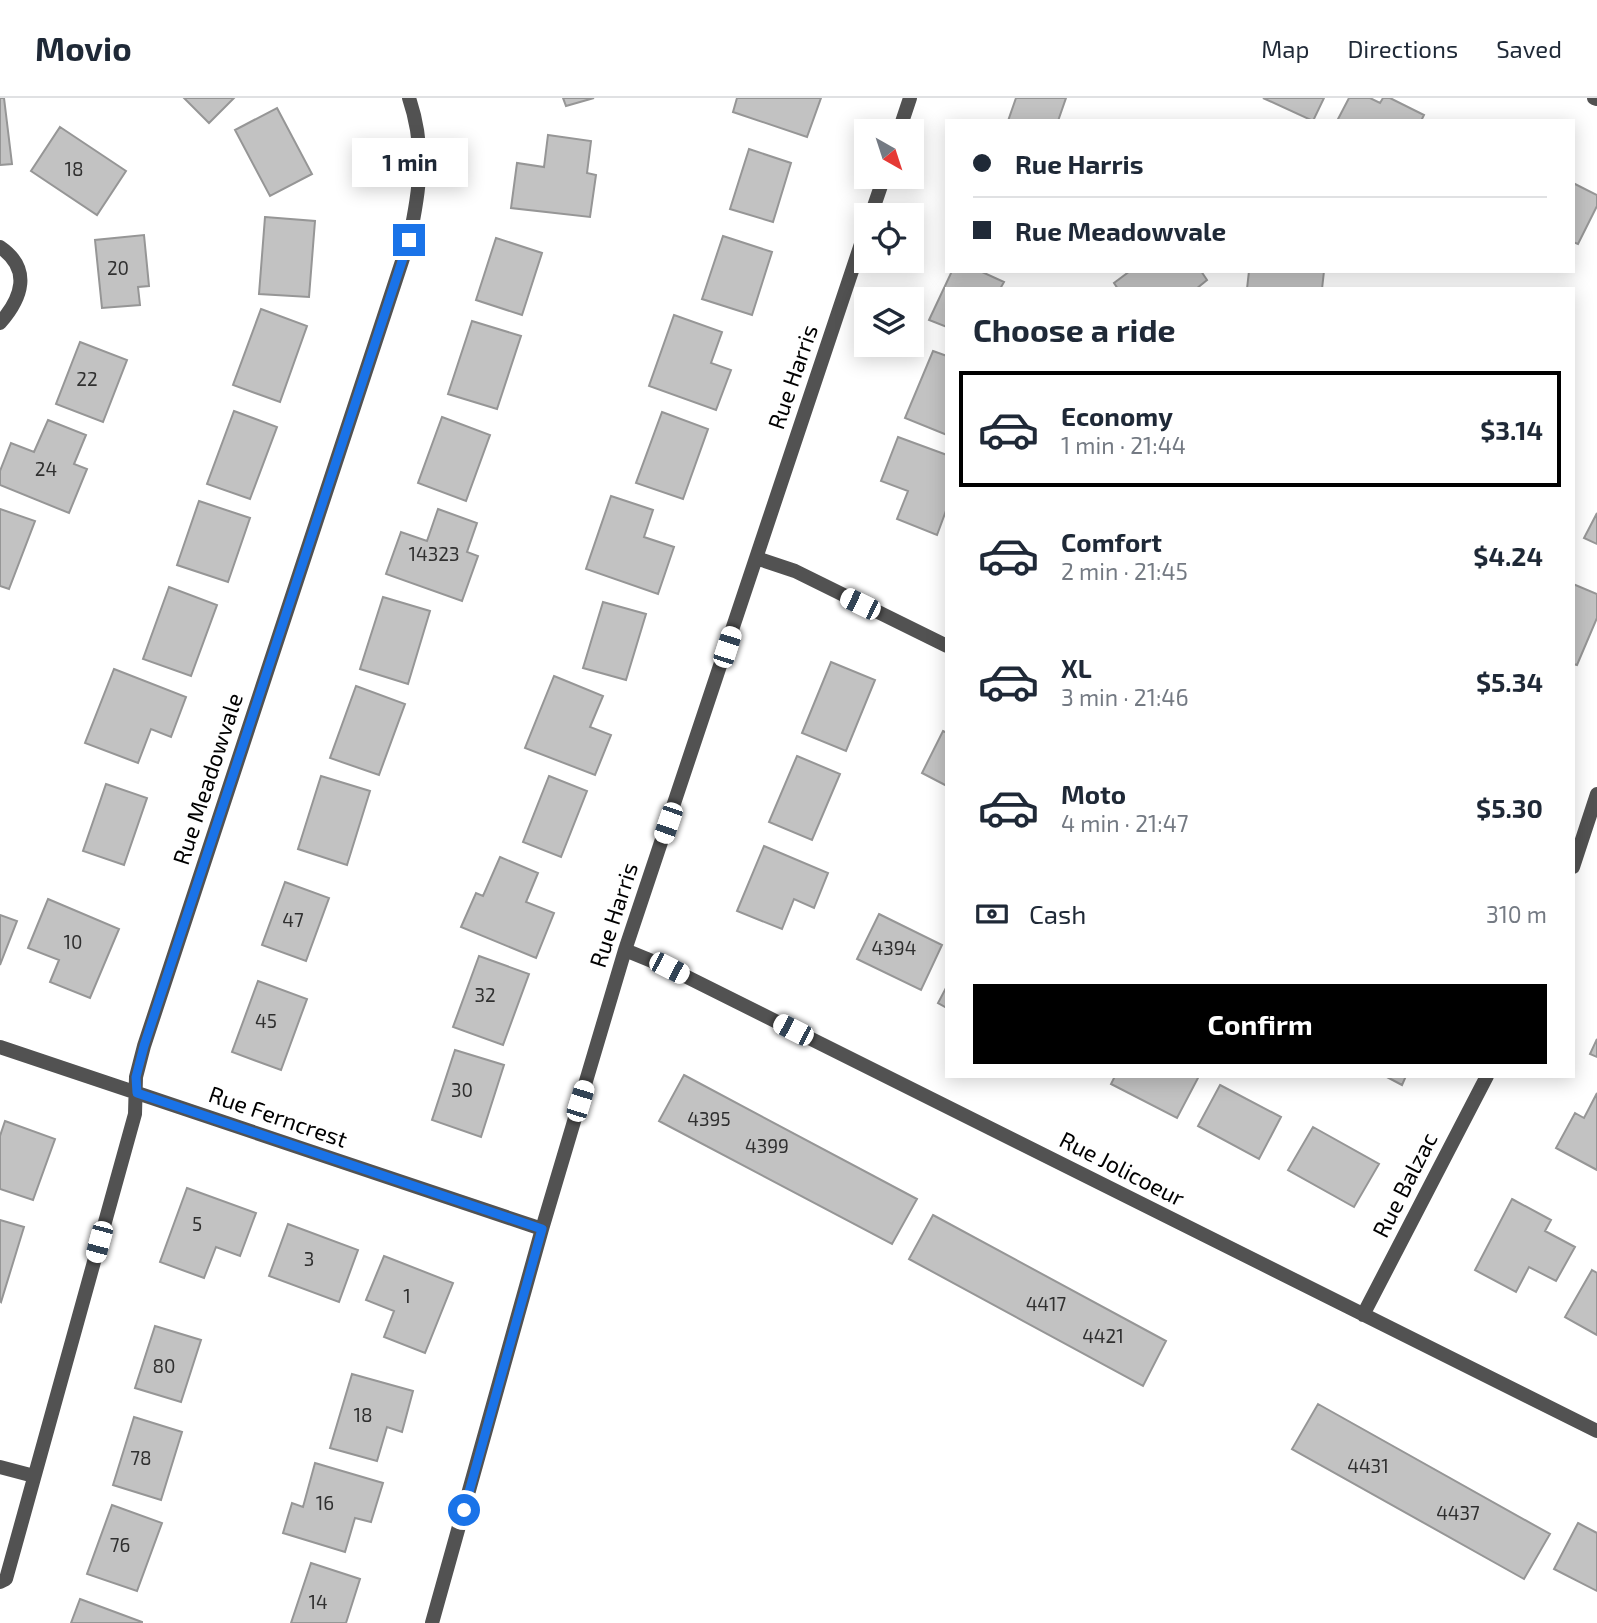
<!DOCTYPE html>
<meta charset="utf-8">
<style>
body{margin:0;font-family:"Exo 2",sans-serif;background:#f6f6f7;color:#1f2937;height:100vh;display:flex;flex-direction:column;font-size:26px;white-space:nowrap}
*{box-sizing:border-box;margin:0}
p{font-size:23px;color:#747a83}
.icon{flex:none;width:38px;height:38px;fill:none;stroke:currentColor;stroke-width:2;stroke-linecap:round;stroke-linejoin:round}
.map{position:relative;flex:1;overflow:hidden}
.drawer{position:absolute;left:945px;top:189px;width:630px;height:791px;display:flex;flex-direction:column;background:#fff;border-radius:0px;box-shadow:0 4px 18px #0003}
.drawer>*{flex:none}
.banner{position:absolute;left:945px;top:21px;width:630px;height:154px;border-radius:0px;box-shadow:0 4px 18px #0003;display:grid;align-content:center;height:154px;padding:0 28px;background:#fff}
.needle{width:46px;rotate:141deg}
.controls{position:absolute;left:854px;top:21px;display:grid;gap:14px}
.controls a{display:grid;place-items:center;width:70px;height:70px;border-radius:0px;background:#fff;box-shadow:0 4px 18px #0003;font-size:35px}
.end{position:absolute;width:32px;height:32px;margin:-16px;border:9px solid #1a73e8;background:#fff;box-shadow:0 0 0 4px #fff}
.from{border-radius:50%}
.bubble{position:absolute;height:49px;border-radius:0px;background:#fff;box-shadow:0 4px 18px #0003;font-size:23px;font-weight:700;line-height:49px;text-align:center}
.car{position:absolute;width:21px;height:42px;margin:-21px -10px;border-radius:9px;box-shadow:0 0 5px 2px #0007;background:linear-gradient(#fff 24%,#345 0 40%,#fff 0 76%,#345 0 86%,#fff 0)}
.banner b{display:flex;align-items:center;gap:24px;height:66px;font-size:26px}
.banner b+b{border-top:2px solid #e0e1e3}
.banner i{width:18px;height:18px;background:#1f2937}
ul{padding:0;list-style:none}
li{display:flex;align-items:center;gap:21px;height:116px;margin:0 14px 10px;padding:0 14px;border:4px solid transparent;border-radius:0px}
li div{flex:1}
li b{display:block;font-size:26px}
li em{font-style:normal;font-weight:700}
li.current{border-color:#000}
li>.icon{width:63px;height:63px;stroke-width:1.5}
h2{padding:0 28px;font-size:32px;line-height:84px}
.pay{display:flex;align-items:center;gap:18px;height:77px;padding:0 28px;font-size:26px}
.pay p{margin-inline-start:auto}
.action{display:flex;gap:14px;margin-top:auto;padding:14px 28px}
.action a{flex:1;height:80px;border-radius:0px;background:#000;color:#fff;font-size:28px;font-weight:700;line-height:80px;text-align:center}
header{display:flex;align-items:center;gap:42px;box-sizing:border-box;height:98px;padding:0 35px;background:#fff;border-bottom:2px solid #e0e1e3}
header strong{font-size:33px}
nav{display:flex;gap:38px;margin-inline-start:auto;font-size:24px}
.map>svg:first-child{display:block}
.building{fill:#c2c2c2;stroke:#969696;stroke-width:2}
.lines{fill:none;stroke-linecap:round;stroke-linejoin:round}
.street{stroke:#525252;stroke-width:14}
.route{stroke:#1a73e8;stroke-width:9}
.labels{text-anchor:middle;stroke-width:5;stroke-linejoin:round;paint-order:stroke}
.number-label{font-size:19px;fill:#303030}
.street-label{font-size:23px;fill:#000;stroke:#fff}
</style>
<header>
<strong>Movio</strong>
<nav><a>Map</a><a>Directions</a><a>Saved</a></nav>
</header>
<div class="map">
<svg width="1597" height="1525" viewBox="0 0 1597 1525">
<rect width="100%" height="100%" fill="#fff"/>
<path class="building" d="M0,0H4L12,66L0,67Z
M184,0H234L209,25Z
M563,0H594L566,8Z
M737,0H821L807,39L733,14Z
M1016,0H1066L1058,23H1008Z
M1263,0H1324L1313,23Z
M1349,0H1370L1380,5L1383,0H1390L1424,17L1421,23H1337Z
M277,10L312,76L270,98L235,32Z
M60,29L126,73L97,117L31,73Z
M548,37L591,43L587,75L596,77L590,119L511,110L517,65L544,69Z
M749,51L791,65L773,124L730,111Z
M1573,85L1597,97V108L1578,146L1573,144Z
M265,119L315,123L309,199L259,196Z
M144,137L149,188L138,189L140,207L102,210L95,142Z
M723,138L772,154L752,217L702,201Z
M496,140L542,155L522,217L476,202Z
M952,173H980L1004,184L1000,191H947V229L929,222Z
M1130,173H1201L1207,182L1196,191H1118L1114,185Z
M1249,173H1324L1322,191H1247Z
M261,211L307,228L280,304L233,287Z
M674,217L722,234L711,265L731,272L716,312L649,288Z
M472,223L521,238L497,311L448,296Z
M80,244L127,262L103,324L56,306Z
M933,253L947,258V337L905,320Z
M234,313L277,329L250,401L207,386Z
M662,314L708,331L683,401L636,385Z
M442,319L490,337L466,403L418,385Z
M48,322L86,337L74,366L87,371L69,415L0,387V373L11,345L34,354Z
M898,339L947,357V410L937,437L897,421L908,393L881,383Z
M611,398L653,412L644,439L674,449L658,496L586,471Z
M199,403L250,420L228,484L177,467Z
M0,411L35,423L9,491L0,488Z
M438,411L477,425L467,454L478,458L462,503L386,476L401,434L427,443Z
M1597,415V446L1584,440Z
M1573,486L1597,496V520L1577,567L1573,566Z
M169,489L217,507L191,578L143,561Z
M383,499L430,513L408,586L360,571Z
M603,504L646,516L626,582L583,570Z
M831,564L875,582L846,653L802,635Z
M114,571L186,599L171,639L151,631L138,665L85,645Z
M554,578L603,598L590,629L611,637L595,677L525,650Z
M356,588L405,606L379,677L330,660Z
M943,633L947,635V688L922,675Z
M797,658L840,676L812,742L769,724Z
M321,678L370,693L347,767L298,751Z
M549,678L587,693L561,759L523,744Z
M106,686L147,700L124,767L83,753Z
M764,748L828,775L814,810L794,801L782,831L737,813Z
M500,759L538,775L526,804L554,815L536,860L461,829L476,795L483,798Z
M285,784L329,800L306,863L262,847Z
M48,801L119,831L90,900L50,884L59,862L28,850Z
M879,816L942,847L921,892L857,861Z
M0,817L17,823L0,867Z
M479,858L529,876L503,947L453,929Z
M258,883L307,901L281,972L232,954Z
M947,888V910L938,905Z
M1597,941V959L1590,956Z
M455,952L504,967L481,1039L432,1022Z
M684,977L917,1101L892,1146L659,1023Z
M1115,978H1199L1177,1020L1111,986Z
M1385,978H1406L1402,987Z
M1220,987L1281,1019L1259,1061L1198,1028Z
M1597,995V1072L1556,1050L1575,1015L1584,1020Z
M5,1023L55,1041L33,1102L0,1091V1038Z
M1313,1029L1379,1066L1354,1109L1288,1072Z
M187,1090L256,1115L240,1158L216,1149L204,1180L160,1164Z
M1512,1101L1551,1122L1545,1133L1575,1149L1556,1183L1529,1169L1516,1194L1475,1172Z
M933,1117L1166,1243L1143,1288L909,1161Z
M0,1122L24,1129L1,1204L0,1203Z
M288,1126L358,1152L339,1204L269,1178Z
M384,1158L453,1185L425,1255L384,1239L394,1213L366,1202Z
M1592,1172L1597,1175V1237L1565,1219Z
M155,1228L201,1242L181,1304L135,1290Z
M352,1276L413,1293L402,1334L387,1329L377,1363L330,1350Z
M1318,1306L1550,1436L1524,1481L1292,1351Z
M134,1319L182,1334L161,1402L113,1387Z
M315,1365L383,1385L371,1424L355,1420L345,1454L283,1435L292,1405L303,1409Z
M112,1407L162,1425L137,1493L87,1476Z
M1578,1425L1597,1435V1493L1554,1471Z
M311,1465L360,1481L346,1525H291Z
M80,1501L142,1524V1525H71Z"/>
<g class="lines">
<path class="street" d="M1594,0L1597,1
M899,33L910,0
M871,117L884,79
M0,149C32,171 22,200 0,225
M756,460L795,473L947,548
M1573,769L1597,696
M625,852L669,870L1597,1333
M0,949L542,1131
M1363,1217L1487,978
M0,1369L34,1378
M0,1484L6,1481L135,1016L136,979L144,948L409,142C420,92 426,50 409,0
M432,1525L542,1131L625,852L866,131"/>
</g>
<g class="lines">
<path class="route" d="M409,142L144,948L136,979L137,995L542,1131L464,1412"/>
</g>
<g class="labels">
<g class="number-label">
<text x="74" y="78">18</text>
<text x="118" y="177">20</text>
<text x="87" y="288">22</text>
<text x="46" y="378">24</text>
<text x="434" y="463">14323</text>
<text x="293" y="829">47</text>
<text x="73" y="851">10</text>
<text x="894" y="857">4394</text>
<text x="485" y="904">32</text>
<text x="266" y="930">45</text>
<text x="462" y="999">30</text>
<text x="709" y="1028">4395</text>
<text x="767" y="1055">4399</text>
<text x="197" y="1133">5</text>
<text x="309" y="1168">3</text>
<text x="407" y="1205">1</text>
<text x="1046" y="1213">4417</text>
<text x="1103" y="1245">4421</text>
<text x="164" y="1275">80</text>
<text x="363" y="1324">18</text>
<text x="141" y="1367">78</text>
<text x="1368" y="1375">4431</text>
<text x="325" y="1412">16</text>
<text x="1458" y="1422">4437</text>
<text x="120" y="1454">76</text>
<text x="318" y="1511">14</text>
</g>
<g class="street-label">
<text transform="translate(793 279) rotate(-71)" y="8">Rue Harris</text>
<text transform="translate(208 681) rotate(-72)" y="8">Rue Meadowvale</text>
<text transform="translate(614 817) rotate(-72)" y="8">Rue Harris</text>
<text transform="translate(278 1019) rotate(19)" y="8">Rue Ferncrest</text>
<text transform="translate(1122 1071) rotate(27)" y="8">Rue Jolicoeur</text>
<text transform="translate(1405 1087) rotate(-63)" y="8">Rue Balzac</text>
</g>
</g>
</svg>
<div class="controls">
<a><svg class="needle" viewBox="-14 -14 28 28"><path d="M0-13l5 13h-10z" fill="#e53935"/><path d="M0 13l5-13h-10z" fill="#747a83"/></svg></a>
<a><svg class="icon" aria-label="locate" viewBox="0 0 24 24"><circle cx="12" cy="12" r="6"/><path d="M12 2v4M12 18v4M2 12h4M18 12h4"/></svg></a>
<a><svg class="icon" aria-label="layers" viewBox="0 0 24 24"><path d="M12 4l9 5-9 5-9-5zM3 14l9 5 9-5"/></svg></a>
</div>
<i class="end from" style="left:464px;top:1412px"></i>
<i class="end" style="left:409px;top:142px"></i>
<div class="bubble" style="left:352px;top:40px;width:116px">1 min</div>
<i class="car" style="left:860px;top:506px;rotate:296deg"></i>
<i class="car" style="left:727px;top:549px;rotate:18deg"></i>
<i class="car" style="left:668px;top:725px;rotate:199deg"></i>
<i class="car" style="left:669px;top:870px;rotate:117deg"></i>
<i class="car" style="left:793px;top:932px;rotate:297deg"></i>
<i class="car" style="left:580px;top:1003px;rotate:17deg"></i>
<i class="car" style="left:99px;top:1144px;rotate:195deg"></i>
<div class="banner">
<b><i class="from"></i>Rue Harris</b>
<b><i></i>Rue Meadowvale</b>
</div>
<section class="drawer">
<h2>Choose a ride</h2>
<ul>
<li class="current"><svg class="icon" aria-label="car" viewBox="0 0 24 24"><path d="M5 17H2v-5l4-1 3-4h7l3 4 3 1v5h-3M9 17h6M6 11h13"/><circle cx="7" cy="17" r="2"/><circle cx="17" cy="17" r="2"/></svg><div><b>Economy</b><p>1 min · 21:44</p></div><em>$3.14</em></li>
<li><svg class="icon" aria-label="car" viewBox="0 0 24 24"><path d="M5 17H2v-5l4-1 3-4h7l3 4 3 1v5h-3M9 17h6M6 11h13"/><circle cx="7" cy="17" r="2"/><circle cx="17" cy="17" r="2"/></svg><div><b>Comfort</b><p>2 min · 21:45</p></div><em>$4.24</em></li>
<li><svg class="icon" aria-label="car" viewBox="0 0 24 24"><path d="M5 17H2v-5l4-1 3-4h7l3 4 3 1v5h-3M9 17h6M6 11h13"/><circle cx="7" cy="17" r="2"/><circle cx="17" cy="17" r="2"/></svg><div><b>XL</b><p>3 min · 21:46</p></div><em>$5.34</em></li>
<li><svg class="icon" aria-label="car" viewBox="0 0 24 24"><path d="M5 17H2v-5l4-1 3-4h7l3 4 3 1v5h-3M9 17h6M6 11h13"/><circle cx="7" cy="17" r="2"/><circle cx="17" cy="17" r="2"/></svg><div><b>Moto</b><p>4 min · 21:47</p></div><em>$5.30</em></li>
</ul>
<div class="pay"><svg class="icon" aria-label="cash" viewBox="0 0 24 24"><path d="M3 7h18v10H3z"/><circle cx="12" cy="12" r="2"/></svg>Cash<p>310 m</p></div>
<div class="action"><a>Confirm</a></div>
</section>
</div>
